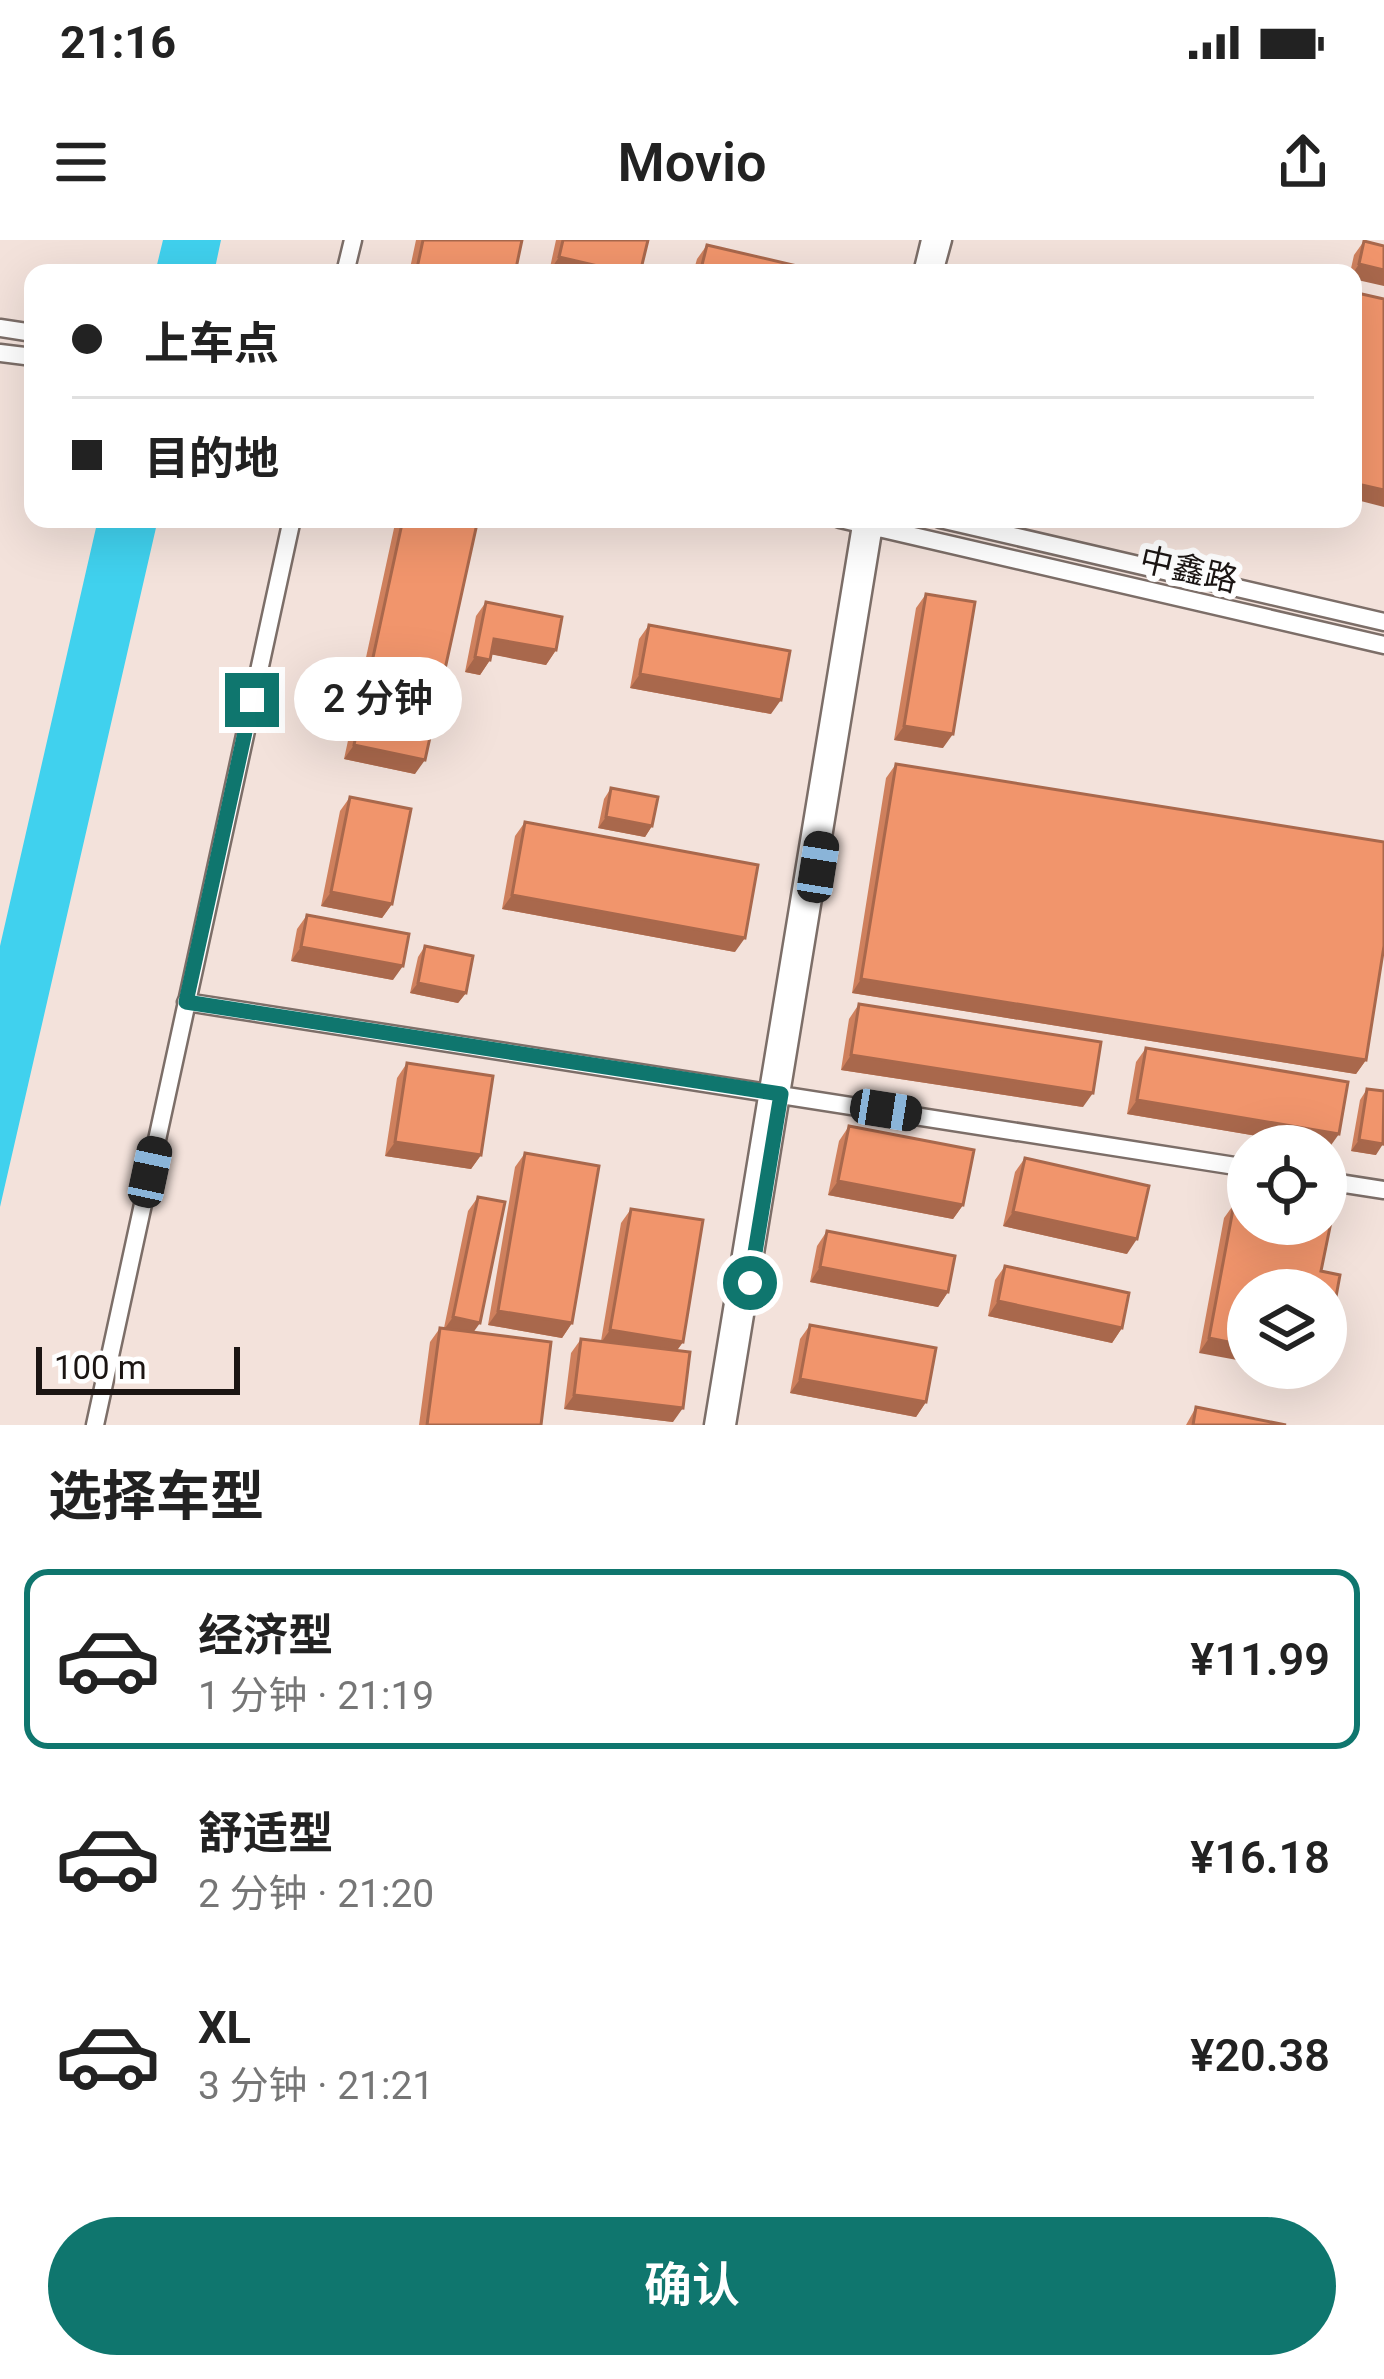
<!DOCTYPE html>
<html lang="zh">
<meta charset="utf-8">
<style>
body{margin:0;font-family:Roboto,"Noto Sans SC",sans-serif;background:#f2f2f2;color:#222;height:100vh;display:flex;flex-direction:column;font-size:45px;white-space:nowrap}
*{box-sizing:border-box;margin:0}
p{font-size:39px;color:#767676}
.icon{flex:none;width:66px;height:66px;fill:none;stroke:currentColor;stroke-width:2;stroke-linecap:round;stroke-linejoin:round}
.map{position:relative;height:1185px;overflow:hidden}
.drawer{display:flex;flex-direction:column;background:#fff;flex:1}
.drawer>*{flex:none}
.guide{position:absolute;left:24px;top:24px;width:1338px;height:264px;border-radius:24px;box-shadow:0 12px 48px #0002;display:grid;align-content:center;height:264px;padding:0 48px;background:#fff}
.controls{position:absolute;left:1227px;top:885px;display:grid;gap:24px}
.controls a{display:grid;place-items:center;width:120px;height:120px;border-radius:50%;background:#fff;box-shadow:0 12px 48px #0002;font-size:60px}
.scale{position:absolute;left:36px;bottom:30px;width:204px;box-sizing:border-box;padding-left:12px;border:6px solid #1b1513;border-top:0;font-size:33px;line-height:42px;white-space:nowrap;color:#1b1513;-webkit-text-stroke:9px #fff;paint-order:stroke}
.end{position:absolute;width:54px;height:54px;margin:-27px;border:15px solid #0f766e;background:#fff;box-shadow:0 0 0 6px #fff}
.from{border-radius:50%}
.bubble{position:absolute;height:84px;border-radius:42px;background:#fff;box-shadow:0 12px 48px #0002;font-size:39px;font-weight:600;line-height:84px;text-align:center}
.car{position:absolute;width:36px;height:72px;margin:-36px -18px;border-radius:15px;box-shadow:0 0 9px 3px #0007;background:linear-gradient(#222 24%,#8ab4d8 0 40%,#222 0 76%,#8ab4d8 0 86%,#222 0)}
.guide b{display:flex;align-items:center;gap:42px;height:114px;font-size:45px}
.guide b+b{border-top:3px solid #e0e0e0}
.guide i{width:30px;height:30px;background:#222}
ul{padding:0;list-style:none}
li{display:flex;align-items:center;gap:36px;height:180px;margin:0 24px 18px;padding:0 24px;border:6px solid transparent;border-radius:24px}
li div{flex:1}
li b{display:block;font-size:45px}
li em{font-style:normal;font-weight:600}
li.active{border-color:#0f766e}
li>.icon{width:108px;height:108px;stroke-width:1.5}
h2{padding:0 48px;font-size:54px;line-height:144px}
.action{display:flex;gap:24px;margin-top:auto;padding:24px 48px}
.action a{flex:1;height:138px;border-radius:72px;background:#0f766e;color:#fff;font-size:48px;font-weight:600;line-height:138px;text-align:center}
.status{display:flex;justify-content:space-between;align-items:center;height:84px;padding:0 60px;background:#fff;direction:ltr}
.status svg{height:33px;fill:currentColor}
header{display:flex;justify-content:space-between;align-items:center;height:156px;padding:0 48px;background:#fff;font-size:54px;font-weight:600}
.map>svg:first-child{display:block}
.water{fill:#40d1ee}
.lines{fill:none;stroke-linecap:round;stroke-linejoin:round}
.secondary-casing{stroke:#7c6e68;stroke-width:21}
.secondary{stroke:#fff;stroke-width:16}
.wall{fill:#cf805d}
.shaded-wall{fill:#a9684c}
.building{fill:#f1956c;stroke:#a9684c;stroke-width:3}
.route{stroke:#0f766e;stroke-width:15}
.labels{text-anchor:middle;stroke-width:12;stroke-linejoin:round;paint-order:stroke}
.street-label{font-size:33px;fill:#1b1513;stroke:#fff}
</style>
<div class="status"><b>21:16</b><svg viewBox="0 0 49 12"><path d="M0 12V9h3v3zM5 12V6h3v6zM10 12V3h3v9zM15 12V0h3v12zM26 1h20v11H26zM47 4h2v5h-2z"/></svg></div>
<header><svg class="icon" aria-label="menu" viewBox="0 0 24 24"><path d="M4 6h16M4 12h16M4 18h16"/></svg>Movio<svg class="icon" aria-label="share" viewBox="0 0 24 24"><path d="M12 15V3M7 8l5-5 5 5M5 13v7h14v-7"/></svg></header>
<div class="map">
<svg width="1384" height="1185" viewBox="0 0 1384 1185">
<rect width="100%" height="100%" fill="#f3e2db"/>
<path class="water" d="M163,0H221L214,33H155Z
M98,279H158L0,967V706Z"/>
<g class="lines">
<g class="secondary-casing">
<path id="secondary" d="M345,33L353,0
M922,33L930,0
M934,33L943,0
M0,88L33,93
M0,113L33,117
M840,279L1384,405
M940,279L1384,382
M186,762L1248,928
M1326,941L1384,950
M95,1185L292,279
M713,1185L862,279
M727,1185L875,279"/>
</g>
<use href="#secondary" class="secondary"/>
</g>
<path class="wall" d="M416,0H522L515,33H409Z
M556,0H648L640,33H555L549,32Z
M1364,1L1384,6L1353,33H1350L1354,15Z
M707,5L827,33H693L697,19Z
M396,279H478L415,534L344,519Z
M926,354L943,508L894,500L916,368Z
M486,362L556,410L546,425L491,414L490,420L480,435L465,432L476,376Z
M649,385L771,474L630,448L639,399Z
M896,524L1366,820L1356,834L852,753L886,538Z
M611,548L652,586L645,597L598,588L604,559Z
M350,557L392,664L382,678L321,666L340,571Z
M525,582L735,712L502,669L515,596Z
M307,675L393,740L291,721L297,689Z
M425,706L466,753L458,763L410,753L418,717Z
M859,764L1083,867L841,830L849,779Z
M1146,808L1329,908L1127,874L1136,822Z
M407,823L481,915L471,929L385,916L397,838Z
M1367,849L1376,915L1351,911L1360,860Z
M849,886L963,965L953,979L828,955L839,901Z
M525,913L572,1083L562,1098L488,1085L515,927Z
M1025,918L1127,1014L1003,986L1015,932Z
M478,957L474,1092L541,1185H419L430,1102L440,1088H444L468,971Z
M1234,964L1321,1031L1199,1113L1224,978Z
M631,969L683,1102L677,1110L673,1182L564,1169L571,1113L581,1099L601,1101L621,983Z
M827,991L948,1052L938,1067L810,1042L817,1006Z
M1005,1026L1122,1088L1112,1103L988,1076L995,1040Z
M810,1085L926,1162L916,1177L790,1153L800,1099Z
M1196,1167L1286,1185H1186Z"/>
<path class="shaded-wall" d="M559,17L628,33L549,32Z
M1359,24L1384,30V46L1353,39V33Z
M1353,243L1384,250V267L1353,259Z
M494,399L556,410L546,425L484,413Z
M475,417L490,420L480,435L465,432Z
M640,434L781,460L771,474L630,448Z
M904,486L953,494L943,508L894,500Z
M354,505L425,520L415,534L344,519Z
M606,577L652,586L645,597L598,588Z
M331,652L392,664L382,678L321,666Z
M512,655L745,698L735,712L502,669Z
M301,707L403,726L393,740L291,721Z
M861,739L1366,820L1356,834L852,753Z
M418,743L466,753L458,763L410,753Z
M851,815L1093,853L1083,867L841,830Z
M1137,860L1339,894L1329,908L1127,874Z
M1359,900L1383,904L1376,915L1351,911Z
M395,902L481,915L471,929L385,916Z
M838,941L963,965L953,979L828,955Z
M1013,972L1137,999L1127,1014L1003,986Z
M820,1027L948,1052L938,1067L810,1042Z
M998,1061L1122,1088L1112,1103L988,1076Z
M498,1071L572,1083L562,1098L488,1085Z
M453,1077L480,1083L470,1097L443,1091Z
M610,1090L683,1102L673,1116L600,1104Z
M1209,1098L1248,1106V1122L1199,1113Z
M1281,1128H1319L1314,1134Z
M800,1139L926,1162L916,1177L790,1153Z
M574,1155L683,1168L673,1182L564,1169Z"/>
<path class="building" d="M423,0H522L515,33H416Z
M563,0H648L640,33H628L559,17Z
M1364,1L1384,6V30L1359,24Z
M707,5L827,33H700Z
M1353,52L1384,59V250L1353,243Z
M403,279H478L425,520L354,505Z
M926,354L975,362L953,494L904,486Z
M486,362L562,377L556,410L494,399L490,420L475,417Z
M649,385L790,411L781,460L640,434Z
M896,524L1384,602V706L1366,820L861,739Z
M611,548L658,557L652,586L606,577Z
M350,557L411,569L392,664L331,652Z
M525,582L758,625L745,698L512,655Z
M307,675L409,694L403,726L301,707Z
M425,706L473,716L466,753L418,743Z
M859,764L1101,802L1093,853L851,815Z
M1146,808L1348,842L1339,894L1137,860Z
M407,823L493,836L481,915L395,902Z
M1367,849L1384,851L1383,904L1359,900Z
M849,886L974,910L963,965L838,941Z
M525,913L599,926L572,1083L498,1071Z
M1025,918L1149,946L1137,999L1013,972Z
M478,957L505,962L480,1083L453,1077Z
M1234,964L1248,966V984H1326V981L1331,982L1321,1031L1340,1035L1326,1111V1050H1248V1106L1209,1098Z
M631,969L703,980L683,1102L610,1090Z
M827,991L955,1016L948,1052L820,1027Z
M1005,1026L1129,1053L1122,1088L998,1061Z
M810,1085L936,1108L926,1162L800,1139Z
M440,1088L551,1102L541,1185H427Z
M581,1099L690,1112L683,1168L574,1155Z
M1196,1167L1286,1185H1193Z"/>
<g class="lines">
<path class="route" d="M252,460L186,762L781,854L750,1043"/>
</g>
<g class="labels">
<g class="street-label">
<text transform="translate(1189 329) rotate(13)" y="12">中鑫路</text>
</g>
</g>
</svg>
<div class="controls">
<a><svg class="icon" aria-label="locate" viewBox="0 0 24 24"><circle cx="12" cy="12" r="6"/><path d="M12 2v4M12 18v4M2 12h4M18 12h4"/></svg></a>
<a><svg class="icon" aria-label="layers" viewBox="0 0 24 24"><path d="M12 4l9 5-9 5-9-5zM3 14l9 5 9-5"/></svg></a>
</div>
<div class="scale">100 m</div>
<i class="end from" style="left:750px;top:1043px"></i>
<i class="end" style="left:252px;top:460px"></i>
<div class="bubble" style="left:294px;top:417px;width:168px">2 分钟</div>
<i class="car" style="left:818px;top:627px;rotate:9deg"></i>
<i class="car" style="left:886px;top:870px;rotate:99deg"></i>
<i class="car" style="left:150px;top:932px;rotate:12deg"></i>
<div class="guide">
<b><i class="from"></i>上车点</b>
<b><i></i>目的地</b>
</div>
</div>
<section class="drawer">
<h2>选择车型</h2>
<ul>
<li class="active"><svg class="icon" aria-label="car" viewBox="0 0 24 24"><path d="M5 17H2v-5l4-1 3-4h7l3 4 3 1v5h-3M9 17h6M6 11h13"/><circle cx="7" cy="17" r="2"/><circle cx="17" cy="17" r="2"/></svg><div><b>经济型</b><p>1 分钟 · 21:19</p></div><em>¥11.99</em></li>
<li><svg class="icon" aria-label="car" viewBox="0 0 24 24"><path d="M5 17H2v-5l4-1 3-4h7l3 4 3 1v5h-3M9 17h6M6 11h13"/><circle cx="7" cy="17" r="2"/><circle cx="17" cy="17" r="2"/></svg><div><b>舒适型</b><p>2 分钟 · 21:20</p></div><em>¥16.18</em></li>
<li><svg class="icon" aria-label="car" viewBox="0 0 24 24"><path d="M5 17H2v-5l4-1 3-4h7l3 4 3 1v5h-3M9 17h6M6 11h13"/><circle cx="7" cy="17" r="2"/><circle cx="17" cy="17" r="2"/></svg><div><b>XL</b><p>3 分钟 · 21:21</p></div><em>¥20.38</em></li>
</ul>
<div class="action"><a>确认</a></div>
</section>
